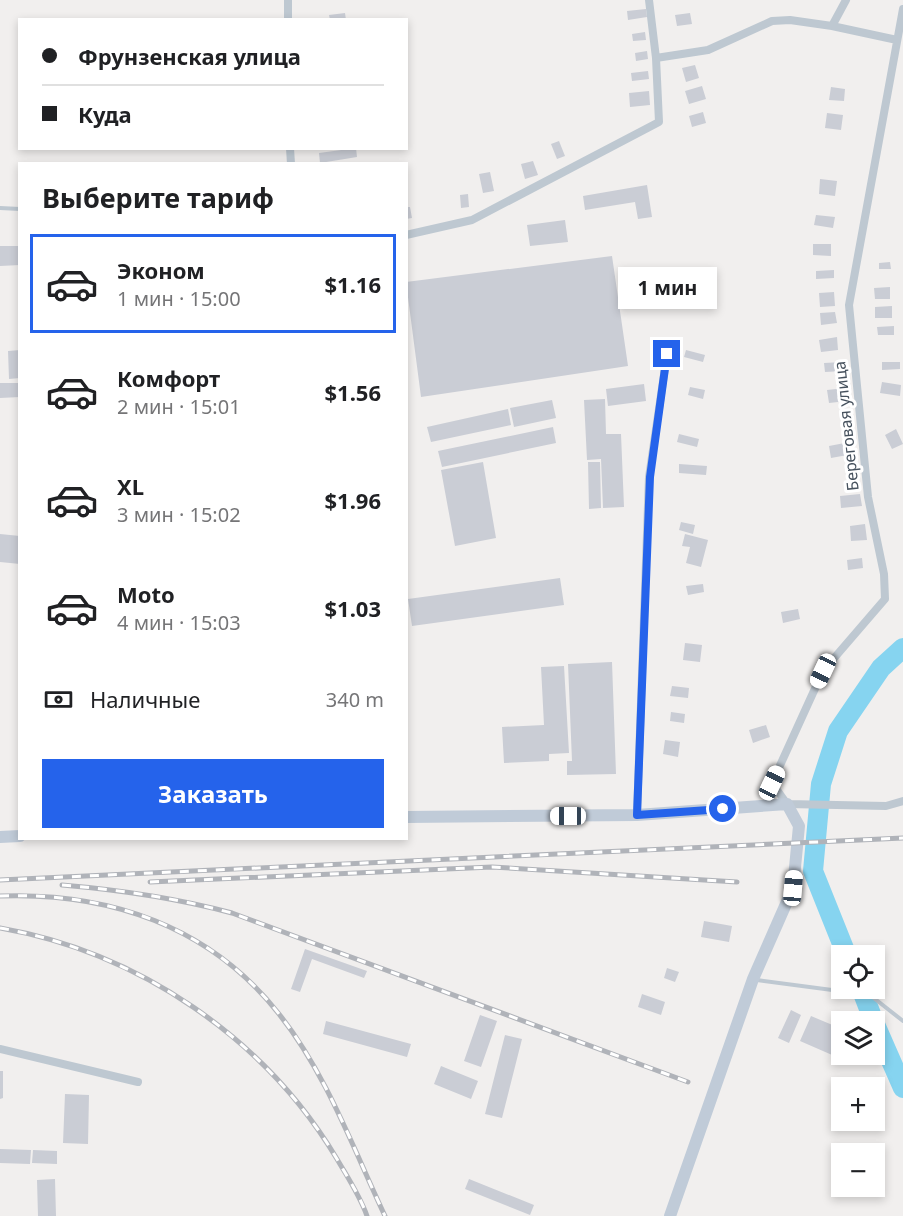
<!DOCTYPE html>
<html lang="ru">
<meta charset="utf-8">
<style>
body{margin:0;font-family:"Noto Sans",sans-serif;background:#f2f2f2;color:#202124;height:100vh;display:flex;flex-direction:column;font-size:22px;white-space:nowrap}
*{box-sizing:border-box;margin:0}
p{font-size:20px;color:#757577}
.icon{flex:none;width:33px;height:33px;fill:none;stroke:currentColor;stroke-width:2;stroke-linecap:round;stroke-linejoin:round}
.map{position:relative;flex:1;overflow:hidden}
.side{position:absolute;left:18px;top:162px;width:390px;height:678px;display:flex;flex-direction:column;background:#fff;border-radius:0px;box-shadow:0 3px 9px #0003}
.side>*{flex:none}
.banner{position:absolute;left:18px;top:18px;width:390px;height:132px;border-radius:0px;box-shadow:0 3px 9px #0003;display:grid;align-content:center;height:132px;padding:0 24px;background:#fff}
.controls{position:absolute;left:831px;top:945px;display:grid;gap:12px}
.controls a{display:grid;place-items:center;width:54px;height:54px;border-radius:0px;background:#fff;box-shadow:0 3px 9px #0003;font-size:30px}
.end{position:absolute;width:27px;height:27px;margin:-14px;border:8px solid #2563eb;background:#fff;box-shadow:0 0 0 3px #fff}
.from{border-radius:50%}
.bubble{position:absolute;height:42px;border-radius:0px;background:#fff;box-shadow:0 3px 9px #0003;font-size:20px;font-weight:700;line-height:42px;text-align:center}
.car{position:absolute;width:18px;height:36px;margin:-18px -9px;border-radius:8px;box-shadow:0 0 4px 2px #0007;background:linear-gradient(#fff 24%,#345 0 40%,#fff 0 76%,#345 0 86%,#fff 0)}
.banner b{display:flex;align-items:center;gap:21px;height:57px;font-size:22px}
.banner b+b{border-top:2px solid #e0e0e0}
.banner i{width:15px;height:15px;background:#202124}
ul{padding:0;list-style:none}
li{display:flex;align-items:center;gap:18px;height:99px;margin:0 12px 9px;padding:0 12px;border:3px solid transparent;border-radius:0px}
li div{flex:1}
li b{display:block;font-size:22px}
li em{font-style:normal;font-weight:700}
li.active{border-color:#2563eb}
li>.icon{width:54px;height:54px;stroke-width:1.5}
h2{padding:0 24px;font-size:27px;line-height:72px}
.pay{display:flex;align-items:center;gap:15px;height:66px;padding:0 24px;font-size:22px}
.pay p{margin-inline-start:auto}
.primary-button{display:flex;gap:12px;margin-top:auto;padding:12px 24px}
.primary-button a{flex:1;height:69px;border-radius:0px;background:#2563eb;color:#fff;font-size:24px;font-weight:700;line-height:69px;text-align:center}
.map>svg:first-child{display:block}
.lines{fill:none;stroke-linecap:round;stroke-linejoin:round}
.river{stroke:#86d4f0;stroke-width:20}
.building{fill:#cacdd5}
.lane{stroke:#bec8d1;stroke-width:4}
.street{stroke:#bec8d1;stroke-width:8}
.secondary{stroke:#c0cbd8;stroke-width:12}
.rail-casing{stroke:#b0b3b9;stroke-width:5}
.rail{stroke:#fff;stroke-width:3;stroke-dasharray:9;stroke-linecap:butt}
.route{stroke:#2563eb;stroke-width:8}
.labels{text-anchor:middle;stroke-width:6;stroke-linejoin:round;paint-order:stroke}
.street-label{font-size:16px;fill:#46515d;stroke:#fff}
</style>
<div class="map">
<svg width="903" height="1216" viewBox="0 0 903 1216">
<rect width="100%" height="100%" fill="#f1efee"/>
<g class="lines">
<path class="river" d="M847,956L813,871L821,784L838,731L881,668L903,648
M861,988L874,1022
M874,1022L903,1088"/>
</g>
<path class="building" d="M646,9L647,17L628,20L627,11Z
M345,13L346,20H330L329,15Z
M690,13L692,24L677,26L675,15Z
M645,32L646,40L633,41L632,34Z
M647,51L648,59L636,61L635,53Z
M695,65L699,78L686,82L682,68Z
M648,71L649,79L632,81L631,73Z
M702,86L706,99L689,104L685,91Z
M831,87L845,89L844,101L829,100Z
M649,91L650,105L630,107L629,93Z
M703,112L706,123L692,127L689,116Z
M827,113L843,115L841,130L825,128Z
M559,141L565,156L557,159L551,144Z
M356,148L357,157L320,163L319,153Z
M533,161L538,175L525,179L521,164Z
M490,172L494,191L483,193L479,174Z
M820,179L837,181L835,196L819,194Z
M647,185L652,217L638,219L635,202L585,210L583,196Z
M468,194L469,207L461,208L460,195Z
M406,207H410L412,218L406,219Z
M816,215L835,217L833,228L814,225Z
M565,220L568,242L530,246L527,225Z
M813,244H831V256L813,255Z
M0,246H20V265L0,266Z
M612,256L628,366L421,397L406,282Z
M890,262L891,269H879V263Z
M834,270V278L816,279V271Z
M890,287V299H875L874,288Z
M834,292L835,306L820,307L819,293Z
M892,306V318H875V307Z
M835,312L837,323L821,325L820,313Z
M894,326V335H878L877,327Z
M837,337L838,350L821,352L819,340Z
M20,350V378L9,379L8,351Z
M686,350L705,355L703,362L684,357Z
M843,362V371L825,372L824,363Z
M882,362H900V369L882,370Z
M882,382L901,385L900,396L880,393Z
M0,383H20V397L0,398Z
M644,384L646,401L608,406L606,389Z
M690,387L705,390L703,399L688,395Z
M846,388L847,401L829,403L827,390Z
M605,399L606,434H621L624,507L603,508L601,459L587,460L584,400Z
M552,400L556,418L514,427L510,408Z
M508,409L511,425L431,442L427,427Z
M553,427L556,443L442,467L438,451Z
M896,429L903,444L892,449L885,435Z
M679,434L699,439L697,447L677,442Z
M850,442L853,454L831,458L829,446Z
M483,462L496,538L455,546L441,470Z
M588,462H600L601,508L589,509Z
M679,464L707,466L706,475L679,473Z
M860,494L862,506L841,508L840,496Z
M681,522L695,525L693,534L679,530Z
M865,524L867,540L851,541L850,526Z
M0,534L20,536V564L0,562Z
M685,534L708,540L701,567L686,563L690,547L682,546Z
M862,558L863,568L848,570L847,560Z
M560,578L564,605L412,626L408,599Z
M703,584L704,592L688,595L686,586Z
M798,609L800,619L783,623L781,612Z
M685,643L702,645L700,662L683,660Z
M612,662L616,774L567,775V761H572L568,664Z
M564,666L569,753L549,754V761L504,763L502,727L544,725L541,667Z
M672,686L689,688L688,698L670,696Z
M671,712L685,714L684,723L670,721Z
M766,725L770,737L753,743L749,730Z
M665,740L680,742L678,757L663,754Z
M704,921L732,926L729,942L701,937Z
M305,949L367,971L364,978L312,959L300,992L291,989Z
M667,968L679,972L675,982L664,978Z
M642,994L665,1002L661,1015L638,1007Z
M791,1010L801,1015L789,1043L778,1038Z
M480,1015L497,1021L481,1067L464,1061Z
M811,1016L842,1029L839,1058L800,1041Z
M326,1021L411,1044L407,1057L323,1034Z
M505,1035L522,1039L502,1118L485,1114Z
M441,1066L478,1081L471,1099L434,1084Z
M0,1071H3V1098L0,1099Z
M65,1094L89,1095L88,1144L63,1143Z
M0,1149L31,1150L30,1164L0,1163Z
M33,1150L57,1151V1164L32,1163Z
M55,1179L56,1216H38L37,1180Z
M469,1179L534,1205L530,1215L465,1189Z"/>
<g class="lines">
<path class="lane" d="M0,208L20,209
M757,980L870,995L903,1021"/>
<path class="street" d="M288,0V20
M903,9L849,305L868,497L884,574L885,599L823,671L772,783L787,804L886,806L903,801
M832,26L846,0
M656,58L708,50L772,21L790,20L832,26L897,40
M290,148L291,164
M406,235L472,220L659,122L656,58L649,0
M637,815L649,477L667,354
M0,1049L138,1082"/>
<path class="secondary" d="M406,817L637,815L787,804L799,826L793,888L753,979L670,1216
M0,837L20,836"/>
<g class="rail-casing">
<path id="rail" d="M0,880L903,838
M150,882L492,867L737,882
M62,885C121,890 176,898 232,913L688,1082
M0,896C109,892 210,926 279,1014C326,1073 353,1148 385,1216
M0,928C138,952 265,1038 337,1159C348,1178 360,1196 367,1216"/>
</g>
<use href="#rail" class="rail"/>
</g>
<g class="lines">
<path class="route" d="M667,354L650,477L637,815L723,809"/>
</g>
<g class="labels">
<g class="street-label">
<text transform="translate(846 426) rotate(-96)" y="6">Береговая улица</text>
</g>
</g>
</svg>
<div class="controls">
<a><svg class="icon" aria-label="locate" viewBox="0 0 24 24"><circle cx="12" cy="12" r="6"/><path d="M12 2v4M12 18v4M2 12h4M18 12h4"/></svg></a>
<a><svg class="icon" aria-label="layers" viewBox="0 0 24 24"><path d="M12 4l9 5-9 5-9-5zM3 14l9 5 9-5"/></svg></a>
<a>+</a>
<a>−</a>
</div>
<i class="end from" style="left:723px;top:809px"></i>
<i class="end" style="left:667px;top:354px"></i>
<div class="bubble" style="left:618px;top:267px;width:99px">1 мин</div>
<i class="car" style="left:823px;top:671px;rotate:205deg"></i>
<i class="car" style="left:772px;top:783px;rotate:25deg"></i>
<i class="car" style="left:568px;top:816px;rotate:270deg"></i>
<i class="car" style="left:793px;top:888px;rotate:5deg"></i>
<div class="banner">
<b><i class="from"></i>Фрунзенская улица</b>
<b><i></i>Куда</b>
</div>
<section class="side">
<h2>Выберите тариф</h2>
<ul>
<li class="active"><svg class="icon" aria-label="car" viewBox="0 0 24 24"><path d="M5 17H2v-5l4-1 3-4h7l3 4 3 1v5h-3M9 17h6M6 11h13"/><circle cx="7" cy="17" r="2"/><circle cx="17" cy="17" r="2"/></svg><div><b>Эконом</b><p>1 мин · 15:00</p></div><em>$1.16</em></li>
<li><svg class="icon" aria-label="car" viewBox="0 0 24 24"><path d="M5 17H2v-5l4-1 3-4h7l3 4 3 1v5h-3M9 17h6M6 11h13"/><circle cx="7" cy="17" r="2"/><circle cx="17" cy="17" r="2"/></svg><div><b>Комфорт</b><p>2 мин · 15:01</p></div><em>$1.56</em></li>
<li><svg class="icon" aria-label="car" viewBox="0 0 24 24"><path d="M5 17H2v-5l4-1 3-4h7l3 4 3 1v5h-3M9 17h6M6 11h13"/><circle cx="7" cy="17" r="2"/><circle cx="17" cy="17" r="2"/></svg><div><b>XL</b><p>3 мин · 15:02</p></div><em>$1.96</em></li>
<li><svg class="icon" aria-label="car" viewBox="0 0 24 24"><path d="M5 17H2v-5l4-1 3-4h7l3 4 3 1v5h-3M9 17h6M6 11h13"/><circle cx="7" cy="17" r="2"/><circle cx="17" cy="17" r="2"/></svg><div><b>Moto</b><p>4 мин · 15:03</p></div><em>$1.03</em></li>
</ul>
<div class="pay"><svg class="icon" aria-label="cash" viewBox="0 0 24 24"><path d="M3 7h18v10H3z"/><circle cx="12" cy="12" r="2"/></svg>Наличные<p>340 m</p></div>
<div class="primary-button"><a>Заказать</a></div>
</section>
</div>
